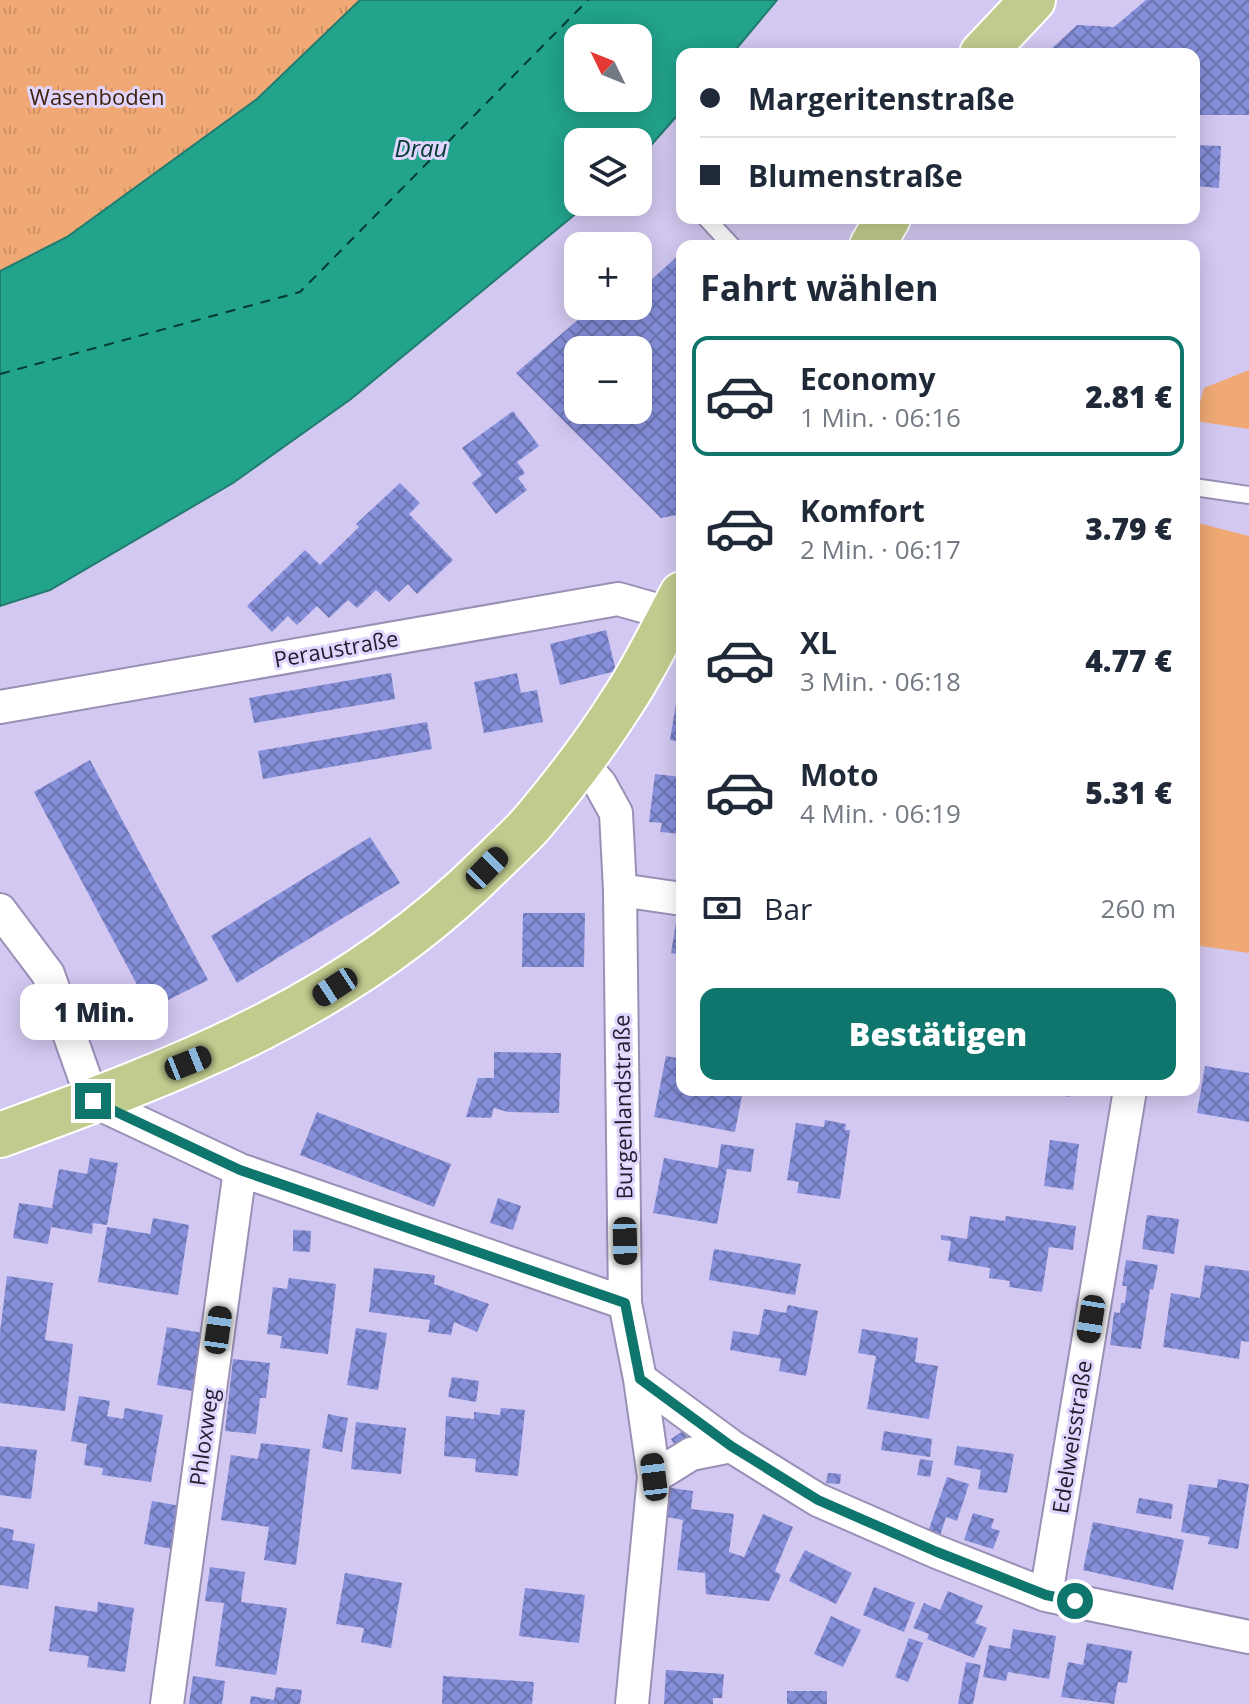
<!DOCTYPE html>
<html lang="de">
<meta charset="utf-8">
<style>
body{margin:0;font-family:"Open Sans",sans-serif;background:#f2f2f3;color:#1f2937;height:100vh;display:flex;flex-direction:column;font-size:30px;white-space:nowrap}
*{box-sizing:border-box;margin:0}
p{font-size:26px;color:#747a83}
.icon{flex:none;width:44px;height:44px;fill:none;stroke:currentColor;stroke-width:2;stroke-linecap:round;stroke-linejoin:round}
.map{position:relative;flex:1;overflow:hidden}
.details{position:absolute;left:676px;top:240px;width:524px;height:856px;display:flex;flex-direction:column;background:#fff;border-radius:16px;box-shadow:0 4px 20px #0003}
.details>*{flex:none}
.top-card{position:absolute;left:676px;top:48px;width:524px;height:176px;border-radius:16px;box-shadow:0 4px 20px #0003;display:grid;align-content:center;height:176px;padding:0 24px;background:#fff}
.needle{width:52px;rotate:313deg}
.buttons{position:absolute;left:564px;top:24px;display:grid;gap:16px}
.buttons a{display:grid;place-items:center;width:88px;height:88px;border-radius:16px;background:#fff;box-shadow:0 4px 20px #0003;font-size:40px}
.end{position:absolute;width:36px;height:36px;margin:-18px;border:10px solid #0f766e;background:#fff;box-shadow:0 0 0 4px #fff}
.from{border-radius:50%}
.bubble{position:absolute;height:56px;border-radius:16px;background:#fff;box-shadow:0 4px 20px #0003;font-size:26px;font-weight:800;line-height:56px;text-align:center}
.car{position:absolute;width:24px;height:48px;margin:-24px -12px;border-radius:10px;box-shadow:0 0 6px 2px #0007;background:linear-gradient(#222 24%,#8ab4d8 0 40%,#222 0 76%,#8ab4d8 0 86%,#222 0)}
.top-card b{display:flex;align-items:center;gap:28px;height:76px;font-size:30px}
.top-card b+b{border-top:2px solid #e0e1e3}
.top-card i{width:20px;height:20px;background:#1f2937}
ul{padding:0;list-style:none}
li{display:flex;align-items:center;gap:24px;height:120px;margin:0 16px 12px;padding:0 8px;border:4px solid transparent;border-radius:16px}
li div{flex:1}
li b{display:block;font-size:30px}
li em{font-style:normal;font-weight:800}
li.selected{border-color:#0f766e}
li>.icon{width:72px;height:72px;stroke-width:1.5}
h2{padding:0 24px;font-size:36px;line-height:96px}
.pay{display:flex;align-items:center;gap:20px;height:88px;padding:0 24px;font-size:30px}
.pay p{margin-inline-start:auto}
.button{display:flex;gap:16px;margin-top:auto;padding:16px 24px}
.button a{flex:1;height:92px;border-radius:16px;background:#0f766e;color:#fff;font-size:32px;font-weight:800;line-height:92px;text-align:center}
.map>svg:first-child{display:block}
.green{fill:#f0a974}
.park{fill:url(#park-tufts)}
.water{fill:#22a38c;stroke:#227b6f;stroke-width:2;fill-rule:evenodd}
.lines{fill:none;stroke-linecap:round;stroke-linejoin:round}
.ferry{stroke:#023a30;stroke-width:2;stroke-dasharray:10 8;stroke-linecap:butt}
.building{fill:url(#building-cross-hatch);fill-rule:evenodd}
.lane-casing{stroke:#9a90b6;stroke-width:20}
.street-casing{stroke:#9a90b6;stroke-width:36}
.primary-casing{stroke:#fff;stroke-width:48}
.lane{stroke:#fff;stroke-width:16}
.street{stroke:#fff;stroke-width:32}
.primary{stroke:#c2cb8e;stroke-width:44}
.route{stroke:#0f766e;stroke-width:10}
.labels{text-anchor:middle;stroke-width:6;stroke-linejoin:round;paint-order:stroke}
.park-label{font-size:22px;fill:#40230b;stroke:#e0d5fe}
.street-label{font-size:22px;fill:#211d2c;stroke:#e0d5fe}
.water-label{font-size:24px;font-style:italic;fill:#023a30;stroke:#e0d5fe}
</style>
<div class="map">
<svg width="1249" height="1704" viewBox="0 0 1249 1704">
<defs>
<pattern id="park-tufts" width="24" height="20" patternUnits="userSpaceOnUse" patternTransform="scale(2)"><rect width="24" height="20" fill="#f0a974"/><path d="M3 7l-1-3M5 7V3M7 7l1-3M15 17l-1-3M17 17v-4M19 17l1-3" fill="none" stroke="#ce9165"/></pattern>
<pattern id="building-cross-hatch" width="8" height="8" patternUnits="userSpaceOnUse" patternTransform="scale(2)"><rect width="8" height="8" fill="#858fda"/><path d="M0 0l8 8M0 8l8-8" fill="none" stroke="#6c74b1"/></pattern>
</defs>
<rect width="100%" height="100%" fill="#d3c8f1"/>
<path class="green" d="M1249,370V429L1195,421L1204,388Z
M1194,522L1249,536V953L1194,945Z"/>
<path class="park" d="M0,0H360L257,99L67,237L0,271Z"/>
<path class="water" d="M360,0H777L732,54H682V110L638,160V142H578V202H590L351,399L233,483L50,590L0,606V271L67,237L257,99ZM578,38H638V98H578Z"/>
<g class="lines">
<path class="ferry" d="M0,374L300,292L588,0"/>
</g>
<path class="building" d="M1146,0H1249V115H1194V54H1046L1077,25L1114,27Z
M1194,145L1221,146L1219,188L1194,186Z
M1027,218H1048L1046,224Z
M682,252V514L661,518L516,373L594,306H638V269L651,280ZM578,350H638V410H578Z
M513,411L539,446L517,462L525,473L518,478L527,490L496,514L472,483L482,475L462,448Z
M400,483L420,503L409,514L453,560L417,594L408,584L389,602L376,590L357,608L348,600L329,618L317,606L297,625L288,616L272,632L247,606L305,550L320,565L359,527L356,524Z
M606,630L616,671L560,685L550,644Z
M391,673L395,699L254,723L249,698Z
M517,673L521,693L537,690L543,722L484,733L474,682Z
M680,680H682V742L670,740Z
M427,722L432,749L263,779L258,751Z
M90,760L208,980L150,1009L34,792Z
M655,774L682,777V834L660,832L662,823L649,822Z
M370,837L400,883L237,983L211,936Z
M679,904L682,905V955L671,953Z
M523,913H585L584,967H522Z
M494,1052L561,1053L559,1113L508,1112L494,1108L491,1118L466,1117L478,1078H494Z
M666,1056L682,1059V1090H743L735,1132L654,1117Z
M1205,1066L1249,1073V1122L1197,1113Z
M1036,1090H1071L1070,1097Z
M317,1112L451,1164L434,1207L300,1155Z
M825,1120L846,1124L845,1130H850L840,1199L797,1193L799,1182L787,1180L796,1123L824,1127Z
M1050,1140L1079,1144L1073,1190L1044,1186Z
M721,1144L754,1149L751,1172L727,1169L717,1224L653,1213L664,1158L718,1168Z
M90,1158L118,1163L107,1225L93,1223L92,1234L51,1227L48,1244L13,1238L19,1203L52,1208L59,1169L87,1174Z
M498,1198L521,1206L513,1230L490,1223Z
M1147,1215L1179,1219L1174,1254L1142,1249Z
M970,1216L1005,1221L1006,1216L1076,1226L1073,1250L1049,1247L1042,1292L1009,1287L1010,1281L989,1278L990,1268L948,1261L951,1241L941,1240V1235L967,1239Z
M153,1218L189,1225L178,1295L98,1282L107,1227L150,1234Z
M293,1230L311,1231L310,1252L293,1251Z
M714,1249L801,1264L795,1295L709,1280Z
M1126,1260L1158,1265L1153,1290L1150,1289L1141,1349L1110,1345L1114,1312L1120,1313L1121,1303H1125L1127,1286H1122Z
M1205,1265L1249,1271V1342L1241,1341L1239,1359L1163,1347L1171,1293L1200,1298Z
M374,1268L435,1275L434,1284L489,1304L477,1332L454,1322L451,1335L428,1332L430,1320L369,1312Z
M7,1276L53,1283L45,1340L73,1344L65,1411L0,1403V1332Z
M289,1278L336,1284L328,1354L280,1348L282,1336L267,1334L273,1287L287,1289Z
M788,1305L818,1311L806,1376L779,1371L781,1359L730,1350L733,1331L759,1335L764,1309L786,1313Z
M167,1327L203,1333L193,1391L157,1385Z
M356,1328L387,1333L378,1390L347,1385Z
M862,1329L918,1338L915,1362L938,1366L929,1419L867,1409L876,1356L858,1353Z
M233,1359L270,1363L266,1398H260L256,1434L225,1431Z
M452,1377L479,1381L476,1402L448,1397Z
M79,1396L110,1401L107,1416L123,1419L125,1408L163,1415L151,1482L102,1475L103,1468L84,1465L87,1444L71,1441Z
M501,1408L525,1410L518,1476L475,1472L476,1459L444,1456L446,1416L474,1419V1412L500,1415Z
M328,1414L348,1418L342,1452L322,1448Z
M356,1422L406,1428L401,1474L351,1469Z
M683,1431L689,1440L677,1448L671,1439Z
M884,1431L932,1439L930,1457L881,1450Z
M261,1443L310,1449L296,1565L264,1560L269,1527L221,1520L231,1455L258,1459Z
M0,1446L37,1450L31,1499L0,1495Z
M957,1446L1014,1454L1007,1493L978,1489L981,1470L954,1465Z
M920,1459L933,1461L930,1477L917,1475Z
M828,1473L841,1474L840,1484L826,1483Z
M947,1477L969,1484L957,1521L946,1517L940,1536L928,1532Z
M1218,1479L1249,1484L1238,1549L1208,1544L1210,1537L1181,1532L1189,1484L1217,1488Z
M671,1488L693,1491L691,1509L734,1514L729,1552L744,1557L763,1514L793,1527L775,1571L781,1575L769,1601L706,1594L705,1573L677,1570L683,1520L667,1517Z
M1139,1498L1173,1504L1171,1519L1136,1513Z
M152,1501L181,1506L173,1549L144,1544Z
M973,1513L994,1519L991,1528L1000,1531L993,1549L964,1540Z
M1093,1522L1184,1540L1173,1590L1083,1570Z
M0,1527L14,1530L12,1540L35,1544L28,1589L0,1585Z
M805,1550L852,1573L836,1604L789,1581Z
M210,1567L245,1572L241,1602L287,1608L276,1675L215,1666L224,1603L205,1601Z
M345,1573L402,1583L391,1648L361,1642L364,1628L336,1624Z
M874,1587L915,1603L904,1632L863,1615Z
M525,1588L585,1595L579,1643L519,1636Z
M948,1591L983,1606L975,1623L987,1628L974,1658L927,1639L929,1634L913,1628L924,1603L940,1610Z
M98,1602L134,1608L125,1672L87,1667L89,1656L49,1651L55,1606L97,1612Z
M831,1616L861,1630L843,1667L814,1654Z
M1013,1629L1056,1636L1049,1679L1008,1672L1006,1681L983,1677L989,1645L1010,1649Z
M909,1638L923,1643L908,1682L895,1677Z
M1087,1643L1132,1651L1127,1683L1118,1682L1114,1704L1061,1697L1068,1662L1083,1665Z
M966,1662L981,1665L973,1704H958Z
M666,1670L724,1674L722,1698H713V1704H664Z
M193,1676L225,1681L222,1704H189Z
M443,1676L534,1682L532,1704H442Z
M276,1687L302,1690L300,1704H250L251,1696L274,1700Z
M787,1691H827V1704H787Z"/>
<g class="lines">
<g class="lane-casing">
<path id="lane" d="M706,218L732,246
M1194,487L1249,495"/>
</g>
<g class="street-casing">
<path id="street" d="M0,707L618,599L671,614
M581,762L600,784L616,813L620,890L625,1303L640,1379L654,1477L632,1704
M620,890L682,899
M0,910L48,974L93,1101L240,1170L625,1303
M640,1379L731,1446L818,1500L937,1552L1046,1595L1249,1637
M654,1477L691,1454L731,1446
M1046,1595L1130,1090
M167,1704L240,1170"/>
</g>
<g class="primary-casing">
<path id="primary" d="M982,54L1033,0
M872,246L888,218
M0,1135C183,1068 349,1006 490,865C504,851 520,837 533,822C564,785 594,746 620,705C644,670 662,631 682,594"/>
</g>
<use href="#lane" class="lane"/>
<use href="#street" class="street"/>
<use href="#primary" class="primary"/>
</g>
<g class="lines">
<path class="route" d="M93,1101L240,1170L625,1303L640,1379L731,1446L818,1500L937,1552L1046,1595L1075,1601"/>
</g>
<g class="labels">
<g class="park-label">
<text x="97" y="105">Wasenboden</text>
</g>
<g class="street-label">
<text transform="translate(336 649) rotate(-10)" y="8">Peraustraße</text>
<text transform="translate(623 1107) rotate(-91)" y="8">Burgenlandstraße</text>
<text transform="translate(204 1437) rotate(-82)" y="8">Phloxweg</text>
<text transform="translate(1072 1437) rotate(-81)" y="8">Edelweisstraße</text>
</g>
<g class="water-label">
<text x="421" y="157">Drau</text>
</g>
</g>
</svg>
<div class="buttons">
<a><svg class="needle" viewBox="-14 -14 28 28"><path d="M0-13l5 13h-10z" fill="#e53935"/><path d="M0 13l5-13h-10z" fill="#747a83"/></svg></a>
<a><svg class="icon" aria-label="layers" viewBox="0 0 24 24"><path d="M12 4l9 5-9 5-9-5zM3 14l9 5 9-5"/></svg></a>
<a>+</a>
<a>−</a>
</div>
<i class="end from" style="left:1075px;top:1601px"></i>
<i class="end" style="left:93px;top:1101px"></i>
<div class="bubble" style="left:20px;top:984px;width:148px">1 Min.</div>
<i class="car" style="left:487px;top:868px;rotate:45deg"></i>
<i class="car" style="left:335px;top:987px;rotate:237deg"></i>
<i class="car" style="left:188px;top:1063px;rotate:68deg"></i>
<i class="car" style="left:625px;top:1241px;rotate:179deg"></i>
<i class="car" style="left:1091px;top:1319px;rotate:189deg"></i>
<i class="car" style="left:218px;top:1330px;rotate:8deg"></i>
<i class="car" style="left:654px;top:1477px;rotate:353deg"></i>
<div class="top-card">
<b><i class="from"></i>Margeritenstraße</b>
<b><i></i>Blumenstraße</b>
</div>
<section class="details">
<h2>Fahrt wählen</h2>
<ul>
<li class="selected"><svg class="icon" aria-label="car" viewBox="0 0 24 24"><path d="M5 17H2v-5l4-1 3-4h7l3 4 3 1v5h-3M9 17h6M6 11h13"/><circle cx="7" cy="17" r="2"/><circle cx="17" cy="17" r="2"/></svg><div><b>Economy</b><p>1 Min. · 06:16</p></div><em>2.81 €</em></li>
<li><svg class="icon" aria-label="car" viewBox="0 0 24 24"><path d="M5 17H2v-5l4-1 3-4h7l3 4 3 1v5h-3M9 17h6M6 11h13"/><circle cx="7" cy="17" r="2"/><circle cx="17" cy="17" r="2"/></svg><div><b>Komfort</b><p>2 Min. · 06:17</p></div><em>3.79 €</em></li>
<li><svg class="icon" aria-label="car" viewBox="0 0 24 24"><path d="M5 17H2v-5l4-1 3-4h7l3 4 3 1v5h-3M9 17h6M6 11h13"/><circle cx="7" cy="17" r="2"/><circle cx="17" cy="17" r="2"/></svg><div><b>XL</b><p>3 Min. · 06:18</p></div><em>4.77 €</em></li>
<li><svg class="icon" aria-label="car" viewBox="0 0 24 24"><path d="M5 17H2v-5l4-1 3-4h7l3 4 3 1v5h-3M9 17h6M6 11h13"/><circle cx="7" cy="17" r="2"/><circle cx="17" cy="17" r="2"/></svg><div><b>Moto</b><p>4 Min. · 06:19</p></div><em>5.31 €</em></li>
</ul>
<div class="pay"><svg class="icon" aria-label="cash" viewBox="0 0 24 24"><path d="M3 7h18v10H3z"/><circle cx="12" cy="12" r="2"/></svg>Bar<p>260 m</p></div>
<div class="button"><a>Bestätigen</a></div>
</section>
</div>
